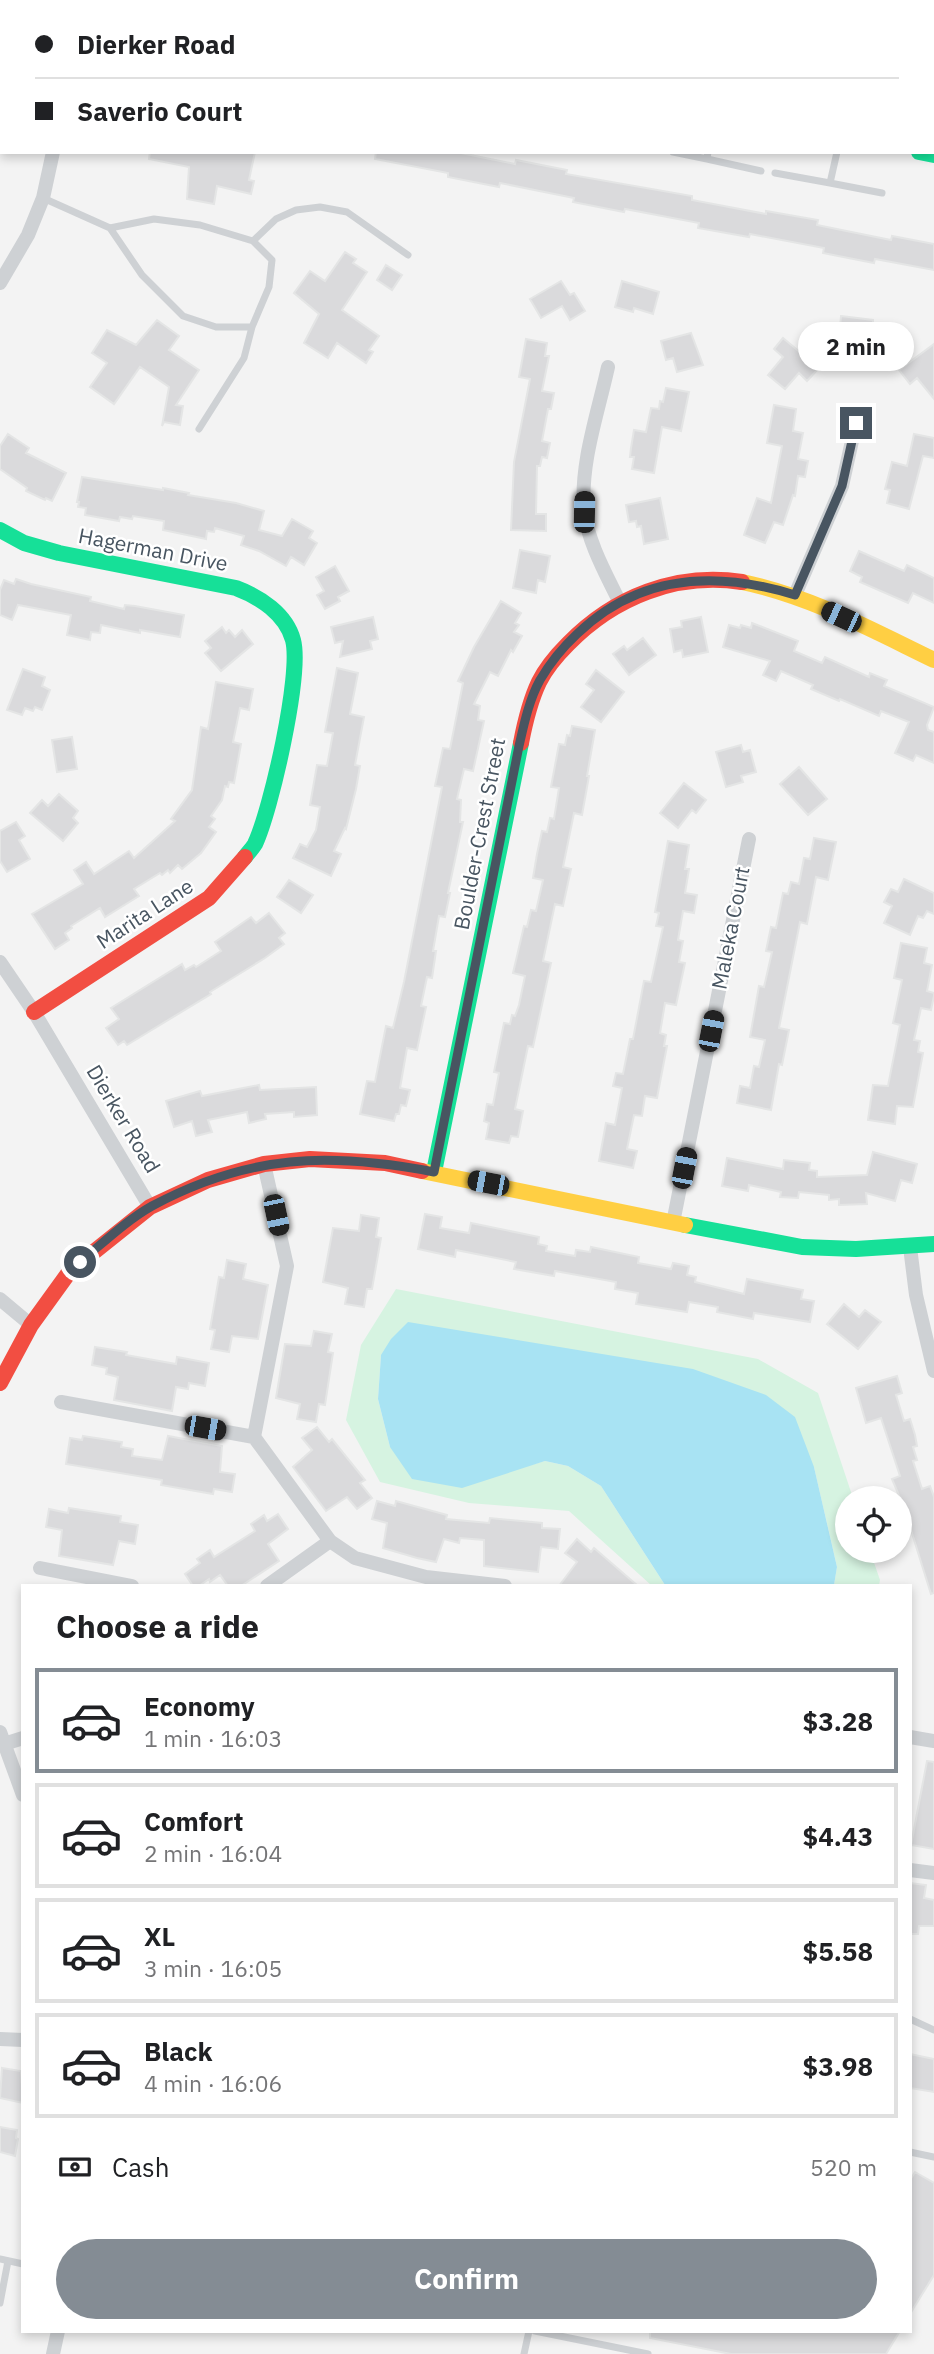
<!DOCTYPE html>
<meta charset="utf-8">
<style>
body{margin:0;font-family:"IBM Plex Sans",sans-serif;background:#f6f6f6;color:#202124;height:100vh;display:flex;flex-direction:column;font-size:26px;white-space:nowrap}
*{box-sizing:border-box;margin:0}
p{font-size:23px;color:#757577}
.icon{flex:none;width:38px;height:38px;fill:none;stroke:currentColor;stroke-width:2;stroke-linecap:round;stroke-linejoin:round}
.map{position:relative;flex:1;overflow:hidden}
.side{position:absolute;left:21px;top:1584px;width:891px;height:749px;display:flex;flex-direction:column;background:#fff;border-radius:0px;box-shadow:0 4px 10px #0003}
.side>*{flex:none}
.hud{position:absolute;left:0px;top:0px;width:934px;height:154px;box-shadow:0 4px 10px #0003;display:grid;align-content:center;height:154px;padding:0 35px;background:#fff}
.tools{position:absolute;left:835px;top:1486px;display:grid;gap:14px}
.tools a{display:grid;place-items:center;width:77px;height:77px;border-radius:50%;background:#fff;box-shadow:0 4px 10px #0003;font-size:35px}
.end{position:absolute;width:32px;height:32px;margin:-16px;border:9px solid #485561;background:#fff;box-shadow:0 0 0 4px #fff}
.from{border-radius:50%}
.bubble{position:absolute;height:49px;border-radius:24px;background:#fff;box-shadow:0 4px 10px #0003;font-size:23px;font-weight:800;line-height:49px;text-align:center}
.car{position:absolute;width:21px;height:42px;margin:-21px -10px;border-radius:9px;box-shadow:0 0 5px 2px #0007;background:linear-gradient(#222 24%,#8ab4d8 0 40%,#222 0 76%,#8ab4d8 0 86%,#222 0)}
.hud b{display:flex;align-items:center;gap:24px;height:66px;font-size:26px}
.hud b+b{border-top:2px solid #e0e0e0}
.hud i{width:18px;height:18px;background:#202124}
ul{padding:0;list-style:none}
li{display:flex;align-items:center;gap:21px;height:105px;margin:0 14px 10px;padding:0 21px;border:4px solid #e0e0e0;border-radius:0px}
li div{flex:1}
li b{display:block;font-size:26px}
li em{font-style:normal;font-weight:800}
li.selected{border-color:#848c94}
li>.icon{width:63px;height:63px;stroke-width:1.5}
h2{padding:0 35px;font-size:32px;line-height:84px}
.pay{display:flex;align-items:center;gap:18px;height:77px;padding:0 35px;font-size:26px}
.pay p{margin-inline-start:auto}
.action{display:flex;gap:14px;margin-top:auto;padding:14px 35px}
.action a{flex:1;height:80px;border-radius:42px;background:#848c94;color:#fff;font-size:28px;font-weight:800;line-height:80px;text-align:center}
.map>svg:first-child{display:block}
.green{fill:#d6f3e1}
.water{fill:#a8e3f3}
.building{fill:#dadadc;stroke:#e4e5e5;stroke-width:2}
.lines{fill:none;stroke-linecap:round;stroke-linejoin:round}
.lane{stroke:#ced1d4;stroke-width:7}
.street{stroke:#ced1d4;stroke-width:14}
.fast{stroke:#16e098;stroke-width:16}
.slow{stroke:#ffcf43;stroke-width:16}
.jam{stroke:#f24e42;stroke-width:16}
.route{stroke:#485561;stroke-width:9}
.labels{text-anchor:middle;stroke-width:5;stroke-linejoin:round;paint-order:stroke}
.street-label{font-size:21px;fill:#485561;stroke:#fff}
</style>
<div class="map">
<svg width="934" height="2354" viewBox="0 0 934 2354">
<rect width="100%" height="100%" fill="#f3f3f3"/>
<path class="green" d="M287,0H821L830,2H288Z
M396,1289L758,1359L818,1393L853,1498H847V1550L870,1551L880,1580L879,1585H834L837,1567L814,1467L381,1355L378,1399L390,1447L513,1470L545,1461L568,1466L601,1486L665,1585H651L569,1511L469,1503L380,1482L346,1420L361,1345Z"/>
<path class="water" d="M408,1322L693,1369L766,1395L795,1417L814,1467L837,1567L834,1585H665L601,1486L568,1466L545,1461L462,1488L412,1479L390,1447L378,1399L381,1355L391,1339Z"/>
<path class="building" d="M150,152H255L249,180L254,181L251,194L217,186L214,204L187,199L189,167L149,159Z
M376,152H456L515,164L516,160L567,170L566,174L692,196V200L766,214V211L818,220L817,225L891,240L892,236L934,244V270L875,259L874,263L823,253L824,248L750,234L749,237L698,228L699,223L625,209L624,212L573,202L574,198L500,183L499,187L448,177V173L375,159Z
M345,252L356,259L353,263L367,272L342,310L379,336L369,350L373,352L366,363L337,343L328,358L304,343L319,314L294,293L310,271L325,281Z
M386,265L402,275L392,290L377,280Z
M561,281L570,295L574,293L585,311L570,320L562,306L541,318L530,299Z
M622,281L659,292L653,314L634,308L633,312L615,307Z
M841,316L873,320V323H879L875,354L858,352V347L849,346L850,339L839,338Z
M157,320L179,336L169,350L199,370L176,405L183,406L180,425L164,422L162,426L169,387L140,367L114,404L90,387L107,363L92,353L107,330L136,345Z
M691,333L703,365L677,372L673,358L666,360L661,341Z
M783,338L819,368L807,381L799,373L785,389L768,375L783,357L774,349Z
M526,339L547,343L545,356H549L542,391L554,393L551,409H548L542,441L550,443L547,458L542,457L540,466H537L536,514H546V531L511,530L514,462L530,379L519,377Z
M934,344V399L917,378L910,384L899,370Z
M666,388L689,392L681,431L662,427L654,473L632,469L634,457H630L631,448L634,430L646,432L651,408L659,409L660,401L663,402Z
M774,405L796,409L793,431L803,433L798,459L808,461L805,477L798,476L795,496L793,495L783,525L774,522L765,543L744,535L757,498L771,503L782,446L767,443Z
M8,434L29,448L26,453L66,473L52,501L46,498L45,500L26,491L27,488L0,469V446Z
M914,434L934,438V458L923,456L909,509L887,503L890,490L885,489L892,462L907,466Z
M82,477L163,490V488L189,493L188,495L236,503L264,511L259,530L282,536L292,519L313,531L309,538L317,543L304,565L291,557L286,566L259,551L241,545L244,536L215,528L214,532L207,531L206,539L163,530L164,521L133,516L132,519L120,517L119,521L85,515L86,508L78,507L79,502H77Z
M660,498L668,539L644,544L641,526L637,527L636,521L629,522L626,505Z
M520,550L550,556L545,582L538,580L536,593L513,588Z
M859,551L904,571L907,565L934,578V603L913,593L908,603L860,582L862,577L850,571Z
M335,566L349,591L338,597L340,601L325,609L317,595L324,591L316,577Z
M16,579L31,584L91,597L90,601L124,609L125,605L135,606L184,615L180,637L140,630V633L101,625L100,633L91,632L90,640L67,635L71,615L18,605L12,620L0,615V590L4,580L14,584Z
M501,601L521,613L515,623L519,625L514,632L522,636L513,652L511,650L498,676L490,672L474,704L480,706L478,720L484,721L473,771L464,769L457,799L461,800L460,822H463L448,893H450L445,917L439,916L433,951H436L432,978L427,977L421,1006L426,1007L417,1050L407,1048L400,1088L410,1090L406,1106L401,1105L399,1114H396L394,1121L360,1114L367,1081L375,1082L386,1026L393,1028L404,982L442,787L435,786L443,748L450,749L463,683L458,681L474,647Z
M373,617L378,639L370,641L372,649L340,657L343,641L335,643L331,627Z
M701,617L708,652L683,657L682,650L674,652L670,629L682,627L681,621Z
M752,623L798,641L794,651L822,663L825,657L869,677L870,673L887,680L884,686L934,707L927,725L928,730L934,732V763L916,755L913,761L895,753L909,722L881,711L879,716L840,699L839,701L811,689L813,685L781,671L776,681L763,675L770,661L723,647L729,625L740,628L741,625L751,628Z
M222,627L226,633L229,630L235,637L242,630L253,644L221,671L205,653L211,648L205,641Z
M643,638L656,655L629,675L613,654L624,646L627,650Z
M337,668L358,673L350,714L364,717L355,765L360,766L356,789L346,829L345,828L334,851L341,854L331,876L293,858L300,844L307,847L316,830L320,807L310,805L317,765L327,766L333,733L325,732Z
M23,669L45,677L42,686L50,690L42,710L35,707L33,711L25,708L22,715L7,710Z
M596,670L624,692L601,722L581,707L594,690L586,684Z
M216,682L253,689L249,710L240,708L233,742L241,744L234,783L229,782L228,787L225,786L222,800L211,816L215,819L209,827L216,832L201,853L182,869L178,865L170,873L168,870L162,875L160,873L134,889L139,896L105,917L100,908L71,926L72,928L65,933L69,940L55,949L32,914L83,884L74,870L86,862L94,874L129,851L134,858L175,821L171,819L192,790L201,727L208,729Z
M572,726L595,730L587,776H589L582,815L574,813L563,867L571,869L563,906L555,904L543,961L551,963L533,1047L528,1046L515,1109L523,1111L518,1137L511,1136L509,1143L486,1139L489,1123L484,1121L487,1104L493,1105L499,1073L494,1072L504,1023L510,1024L512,1015L515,1016L519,1005L525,976L513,973L524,926L527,927L531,910L536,911L543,880L533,878L537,854L542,831L547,832L550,818L554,819L559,788L551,787L559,744L565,745L567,735L570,736Z
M72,737L77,769L57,772L52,740Z
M741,745L743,752L750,750L756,772L741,776L743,782L726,787L716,752Z
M799,767L827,799L808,815L780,784Z
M684,783L706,800L696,813L692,810L678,828L660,813Z
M59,794L78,811L73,818L78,823L63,841L30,813L42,800L48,806Z
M16,822L25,836L19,840L30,859L7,872L0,861V831Z
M814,838L836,842L828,880L816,877L807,924L800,922L779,1028L789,1030L782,1065L779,1064L771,1110L737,1103L740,1086L750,1088L754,1066L759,1067L765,1040L750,1037L759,986L764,987L772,952L766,951L771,927L776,928L783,893L788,894L791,882L799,884L804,858L810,859Z
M668,841L689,845L685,869H689L685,893L697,895L694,913L683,911L678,940L683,941L679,962L685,963L676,1005L665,1003L660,1033L666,1035L664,1046H667L657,1098L645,1096L642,1116L634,1115L627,1149L637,1151L633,1168L599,1161L606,1123L615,1125L622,1088L613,1086L616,1073L623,1074L630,1039H633L644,981L651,982L663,927L656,926L659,913L655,912Z
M904,879L934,893V914L927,911L923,918L918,916L910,935L884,923L892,906L884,902L891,889L898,892Z
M289,880L313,895L301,913L277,897Z
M269,913L285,933L279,938L284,944L265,958L210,992L211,994L127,1045L124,1041L118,1045L106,1028L119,1019L111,1008L182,964L185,970L194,965L196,967L221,951L215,942L251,917L256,923Z
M901,943L927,948L924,963L932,965L927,991L934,993V996L931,1010L921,1008L914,1040L920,1041L918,1052L923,1053L913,1107L897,1106L895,1124L868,1120L873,1085L888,1086L900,1025L893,1023L902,980L894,978Z
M259,1085L260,1090L316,1087L317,1115L294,1117V1112L265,1114L266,1119L249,1123L247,1112L208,1120L212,1132L196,1136L192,1121L174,1127L166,1101L200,1091L202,1096Z
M873,1152L917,1164L912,1183L901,1180L895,1201L866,1193L867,1204L839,1205V1199L829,1200V1195L799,1192L798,1198L780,1197L781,1192L749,1185L748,1191L722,1186L727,1158L783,1169L784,1160L810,1163L809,1170L817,1171V1177L867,1175Z
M425,1214L442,1217L440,1228L469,1233L471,1223L539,1237L538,1244L547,1246L546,1251L575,1256L576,1250L590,1252L591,1247L639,1257L638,1263L671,1269L673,1263L689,1266L687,1275L696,1277L695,1282L744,1294L747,1279L803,1290L801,1299L814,1301L810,1322L754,1313L753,1319L717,1312L718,1307L689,1302L687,1312L636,1304L638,1293L615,1289L616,1282L555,1271L554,1276L514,1269L516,1262L456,1250L455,1257L418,1249Z
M361,1215L379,1218L376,1237L381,1238L372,1289H367L364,1307L345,1304L348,1288L323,1282L333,1228L359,1231Z
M227,1260L246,1264L243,1279L268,1285L258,1339L232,1336L229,1352L211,1349L215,1330L210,1329L219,1277L224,1278Z
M844,1304L859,1317L865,1310L881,1322L858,1349L827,1324Z
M314,1331L332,1334L328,1352L333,1353L325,1405L319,1404L316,1422L297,1419L300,1404L276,1398L285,1344L311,1346Z
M95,1347L127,1352L126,1355L176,1364L177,1357L209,1363L205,1386L189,1383L188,1389L176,1387L172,1411L114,1400L118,1377L106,1374L107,1368L92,1365Z
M897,1376L902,1393L896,1395L904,1421L910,1419L915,1435L917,1446L913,1447L917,1460L913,1461L922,1489L930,1486L934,1497V1593L931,1594L905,1511L900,1513V1498L892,1479L900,1476L881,1418L866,1423L856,1388Z
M317,1427L329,1442L332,1439L365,1480L360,1483L372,1498L357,1509L347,1497L326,1511L293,1467L312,1450L302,1438Z
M83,1436L122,1442L121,1447L133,1449L132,1456L162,1460L168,1436L222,1446L220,1472L235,1474L232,1492L214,1489L213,1494L161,1485L162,1480L66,1464L70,1438L82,1440Z
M377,1501L395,1506L396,1501L447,1515L446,1519L489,1523L490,1518L542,1523V1528L560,1529L558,1549L541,1547L538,1572L484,1566V1540L460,1538L459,1543L444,1539L436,1562L417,1558L383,1548L387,1523L372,1519Z
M69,1508L121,1516L120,1522L138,1525L135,1544L119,1541L113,1565L59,1556L62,1530L46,1527L49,1509L68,1513Z
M278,1514L288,1529L268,1544L279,1561L241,1586H228L220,1575L210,1582L209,1579L199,1586H193L185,1574L200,1563L197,1559L210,1550L214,1557L255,1531L251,1524L264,1515L267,1521Z
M577,1539L591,1552L594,1548L638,1586H559L577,1562L565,1553Z
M927,1761L934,1762V1849L911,1845Z
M910,1883L926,1885L924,1898L934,1900V1926H919L918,1934H910Z
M910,2054L934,2059V2092L910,2088Z
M2,2068L21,2071L23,2103L0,2098Z
M0,2127L17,2130L16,2138L18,2139L15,2156L0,2152Z
M915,2172L934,2183V2275L910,2314V2180Z
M650,2331H900L886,2354H731L650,2338Z"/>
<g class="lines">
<path class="lane" d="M859,0L867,2
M274,2V0
M933,15L934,16
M673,152L707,159
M708,152L707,159L761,171
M837,152L830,183L882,193
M775,173L830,183
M43,198L110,228L142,275L183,316L216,327H252L269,287L272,260L253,241L200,225L154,219L110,228
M253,241L276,219L296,210L320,207L347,212L408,255
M199,429L244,358L252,327
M910,2019L934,2030
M910,2152L934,2157
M0,2259L23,2264
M0,2303L8,2261
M535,2331L648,2354
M524,2354L529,2331"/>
<path class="street" d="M83,2L84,0
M0,283L28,235L43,198L53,152
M608,367C598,413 580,463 584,511C588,542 606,574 619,601
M795,595L842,486L856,423
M0,962L34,1012L150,1207
M264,1164L287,1266L254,1437L330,1541L355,1558L426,1577L505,1586
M673,1223L749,839
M910,1247L916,1295L934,1371
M0,1299L31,1325
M61,1402L254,1437
M40,1568L132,1586
M267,1586L330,1541
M0,1732L23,1795
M910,1737L934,1741
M4,1744L23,1738
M910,1870L934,1873
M0,2039L23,2040
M53,2354L58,2331"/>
<path class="fast" d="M919,152L934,155
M0,530L24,543L59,553L236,588C260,597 286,614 293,640C302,674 271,810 255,844C252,849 248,853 245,857
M434,1172L521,743
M685,1225L802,1247L856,1249L934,1244"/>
<path class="slow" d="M742,582C810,596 872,630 934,660
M422,1171L685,1225"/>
<path class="jam" d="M165,0L174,2
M521,743C525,722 530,701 539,682C546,668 557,655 568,644C614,597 676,572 742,582
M34,1012L209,898L245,857
M0,1383L31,1325L70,1271L150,1207L208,1180L264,1164L310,1159L385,1163L422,1171"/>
</g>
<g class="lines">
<path class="route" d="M80,1262C103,1243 127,1220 152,1206C249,1154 329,1152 434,1172L519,746C524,724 529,700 540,680C550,663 563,647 577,634C639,574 715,570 795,595L842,486L856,423"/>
</g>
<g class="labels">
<g class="street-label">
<text transform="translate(153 550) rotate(11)" y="7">Hagerman Drive</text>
<text transform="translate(480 834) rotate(-79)" y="7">Boulder-Crest Street</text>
<text transform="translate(145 914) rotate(-33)" y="7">Marita Lane</text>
<text transform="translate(731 928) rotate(-79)" y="7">Maleka Court</text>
<text transform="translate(123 1119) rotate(59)" y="7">Dierker Road</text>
</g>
</g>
</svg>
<div class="tools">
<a><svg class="icon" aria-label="locate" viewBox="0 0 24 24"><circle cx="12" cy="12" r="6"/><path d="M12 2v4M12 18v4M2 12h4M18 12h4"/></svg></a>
</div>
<i class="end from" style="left:80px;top:1262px"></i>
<i class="end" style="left:856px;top:423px"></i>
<div class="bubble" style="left:798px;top:322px;width:116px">2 min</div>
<i class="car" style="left:584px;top:512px;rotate:1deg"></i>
<i class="car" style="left:841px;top:617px;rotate:295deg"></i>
<i class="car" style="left:711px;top:1031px;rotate:11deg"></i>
<i class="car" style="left:684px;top:1168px;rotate:11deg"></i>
<i class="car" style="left:488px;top:1183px;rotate:281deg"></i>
<i class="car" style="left:276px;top:1215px;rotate:168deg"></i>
<i class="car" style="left:205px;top:1428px;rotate:100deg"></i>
<div class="hud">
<b><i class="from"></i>Dierker Road</b>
<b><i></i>Saverio Court</b>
</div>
<section class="side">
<h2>Choose a ride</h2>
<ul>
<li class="selected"><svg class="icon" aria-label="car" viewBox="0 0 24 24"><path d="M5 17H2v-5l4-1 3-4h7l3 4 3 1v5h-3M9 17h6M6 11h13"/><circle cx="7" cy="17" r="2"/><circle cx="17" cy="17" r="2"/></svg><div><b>Economy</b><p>1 min · 16:03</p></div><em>$3.28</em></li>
<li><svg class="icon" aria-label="car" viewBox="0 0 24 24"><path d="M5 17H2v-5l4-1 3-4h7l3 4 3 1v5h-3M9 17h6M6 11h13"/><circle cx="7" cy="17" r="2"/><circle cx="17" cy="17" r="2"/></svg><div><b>Comfort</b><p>2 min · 16:04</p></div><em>$4.43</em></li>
<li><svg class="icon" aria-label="car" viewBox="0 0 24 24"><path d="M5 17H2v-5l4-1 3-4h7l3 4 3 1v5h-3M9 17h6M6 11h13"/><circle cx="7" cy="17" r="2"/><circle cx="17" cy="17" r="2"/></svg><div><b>XL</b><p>3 min · 16:05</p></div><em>$5.58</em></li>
<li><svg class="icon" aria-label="car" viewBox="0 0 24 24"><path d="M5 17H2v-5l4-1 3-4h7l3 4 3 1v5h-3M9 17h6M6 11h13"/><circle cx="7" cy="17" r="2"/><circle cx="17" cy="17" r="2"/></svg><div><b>Black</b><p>4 min · 16:06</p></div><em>$3.98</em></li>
</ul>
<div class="pay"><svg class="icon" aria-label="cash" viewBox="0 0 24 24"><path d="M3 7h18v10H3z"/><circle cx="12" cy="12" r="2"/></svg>Cash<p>520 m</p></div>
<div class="action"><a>Confirm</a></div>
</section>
</div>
